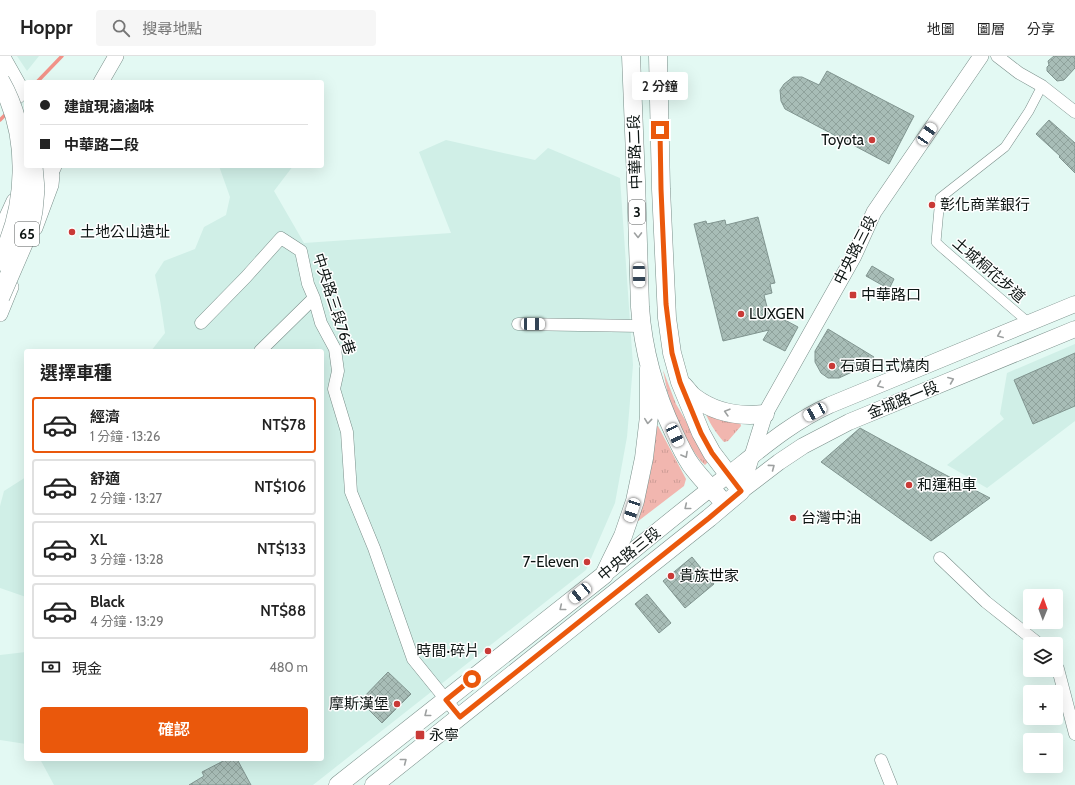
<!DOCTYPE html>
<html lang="zh-TW">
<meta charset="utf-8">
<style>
body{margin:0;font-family:Cabin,"Noto Sans TC",sans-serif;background:#f6f6f6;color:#222;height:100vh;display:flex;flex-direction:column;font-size:15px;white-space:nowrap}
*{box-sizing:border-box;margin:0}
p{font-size:13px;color:#767676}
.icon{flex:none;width:22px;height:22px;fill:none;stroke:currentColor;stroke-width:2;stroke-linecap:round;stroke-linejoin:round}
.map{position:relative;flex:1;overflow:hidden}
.side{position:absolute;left:24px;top:293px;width:300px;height:412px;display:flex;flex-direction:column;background:#fff;border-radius:4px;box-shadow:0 4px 16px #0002}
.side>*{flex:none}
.guide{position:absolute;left:24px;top:24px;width:300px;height:88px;border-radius:4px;box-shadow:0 4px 16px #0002;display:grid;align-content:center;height:88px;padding:0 16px;background:#fff}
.needle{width:26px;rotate:1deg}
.controls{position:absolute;left:1023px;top:533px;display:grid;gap:8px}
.controls a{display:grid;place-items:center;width:40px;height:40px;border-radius:4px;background:#fff;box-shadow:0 4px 16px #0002;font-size:20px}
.end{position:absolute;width:18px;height:18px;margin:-9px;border:5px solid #ea580c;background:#fff;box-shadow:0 0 0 2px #fff}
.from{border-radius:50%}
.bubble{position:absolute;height:28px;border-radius:4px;background:#fff;box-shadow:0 4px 16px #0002;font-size:13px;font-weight:600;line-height:28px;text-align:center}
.car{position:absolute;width:12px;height:24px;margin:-12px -6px;border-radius:5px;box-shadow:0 0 3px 1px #0007;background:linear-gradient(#fff 24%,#345 0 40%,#fff 0 76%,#345 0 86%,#fff 0)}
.guide b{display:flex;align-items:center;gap:14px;height:38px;font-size:15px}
.guide b+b{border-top:1px solid #e0e0e0}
.guide i{width:10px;height:10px;background:#222}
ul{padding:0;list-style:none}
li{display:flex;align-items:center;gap:12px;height:56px;margin:0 8px 6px;padding:0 8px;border:2px solid #e0e0e0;border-radius:4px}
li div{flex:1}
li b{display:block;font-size:15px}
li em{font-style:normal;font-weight:600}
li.on{border-color:#ea580c}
li>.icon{width:36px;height:36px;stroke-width:1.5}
h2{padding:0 16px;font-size:18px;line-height:48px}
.pay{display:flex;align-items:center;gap:10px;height:44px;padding:0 16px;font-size:15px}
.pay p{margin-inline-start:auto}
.cta{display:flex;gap:8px;margin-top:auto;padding:8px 16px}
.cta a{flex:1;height:46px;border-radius:4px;background:#ea580c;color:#fff;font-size:16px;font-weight:600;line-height:46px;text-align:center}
header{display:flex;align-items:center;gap:24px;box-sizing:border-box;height:56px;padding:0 20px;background:#fff;border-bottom:1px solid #e0e0e0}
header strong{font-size:19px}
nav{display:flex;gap:22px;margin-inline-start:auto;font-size:14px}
.search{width:280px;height:36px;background:#f6f6f6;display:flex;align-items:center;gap:10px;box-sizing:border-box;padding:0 14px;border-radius:4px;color:#767676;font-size:15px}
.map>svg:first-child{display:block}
.built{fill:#d0efe7}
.grass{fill:url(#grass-tufts)}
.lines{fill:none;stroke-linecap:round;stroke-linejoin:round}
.stream{stroke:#f19288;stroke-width:3.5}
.building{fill:url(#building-cross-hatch);stroke:#819590}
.pedestrian-casing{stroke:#7a8f8a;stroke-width:10}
.minor-casing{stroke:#7a8f8a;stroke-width:13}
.tertiary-casing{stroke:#7a8f8a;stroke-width:16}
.secondary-casing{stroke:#7a8f8a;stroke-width:17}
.primary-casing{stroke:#7a8f8a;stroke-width:19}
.trunk-casing{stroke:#7a8f8a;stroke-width:20}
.pedestrian{stroke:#fff;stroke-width:9}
.minor{stroke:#fff;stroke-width:12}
.tertiary{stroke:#fff;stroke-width:15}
.secondary{stroke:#fff;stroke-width:16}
.primary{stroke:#fff;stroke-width:18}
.trunk{stroke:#fff;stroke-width:19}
.trunk-bridge-casing{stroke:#7a8f8a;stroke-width:20;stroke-linecap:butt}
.trunk-bridge{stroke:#fff;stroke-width:19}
.oneway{stroke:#9ea1a1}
.route{stroke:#ea580c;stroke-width:5}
.poi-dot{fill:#c93a37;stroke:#fff;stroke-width:1.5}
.labels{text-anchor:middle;stroke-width:3;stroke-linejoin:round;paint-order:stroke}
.shield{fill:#fff;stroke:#565b5a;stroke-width:1}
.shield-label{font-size:14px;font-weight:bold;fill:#0d1513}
.poi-label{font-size:15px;fill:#0d1513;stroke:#fff;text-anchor:start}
.street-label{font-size:15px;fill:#0d1513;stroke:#fff}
</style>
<header>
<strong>Hoppr</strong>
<div class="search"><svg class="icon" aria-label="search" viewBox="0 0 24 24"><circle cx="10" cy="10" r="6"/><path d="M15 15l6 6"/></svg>搜尋地點</div>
<nav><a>地圖</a><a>圖層</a><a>分享</a></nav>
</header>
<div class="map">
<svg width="1075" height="729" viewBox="0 0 1075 729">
<defs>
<pattern id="grass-tufts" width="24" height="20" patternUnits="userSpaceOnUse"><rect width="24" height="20" fill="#f1b6af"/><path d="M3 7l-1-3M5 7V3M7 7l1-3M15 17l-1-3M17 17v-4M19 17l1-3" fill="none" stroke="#cd9c96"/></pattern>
<pattern id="building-cross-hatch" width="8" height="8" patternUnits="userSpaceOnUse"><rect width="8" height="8" fill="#a8bdb7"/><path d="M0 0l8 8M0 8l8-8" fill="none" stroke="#8fa29c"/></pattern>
</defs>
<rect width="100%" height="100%" fill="#e3f9f3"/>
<path class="built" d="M17,0H39L27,15Z
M446,84L535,104L548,92L620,122L633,309L627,381L615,447L586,514L313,729H54L40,703H322V295H151L165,277L160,244L155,219L164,205L195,193L204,171L226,159L230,141L219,110H293L274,135L304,187L451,177L419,96Z
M1075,288V365L987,432L947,409L1004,363L1000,358L1007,317Z
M26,421V541L0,532V450L4,435Z
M26,596V688L0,684V599Z"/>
<path class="grass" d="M663,314L676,348L709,405L705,409C690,396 675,360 669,341C666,332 665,323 663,314Z
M704,353L740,365L741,370L728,385L724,386C715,376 708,365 704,353Z
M658,370L686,423L684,430L637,466L650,419L655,371Z"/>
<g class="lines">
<path class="stream" d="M37,26L62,0
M0,64L8,56"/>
</g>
<path class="building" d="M1054,0H1075V12L1064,24L1057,25L1047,15V11L1049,9L1048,5Z
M827,15L914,60L889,108L785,53L781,45L780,34L784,28L793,21H802L819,29Z
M1049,64L1075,87V117L1059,101L1060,100L1036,78Z
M758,161L775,227L770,228L772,237L764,239L768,255L798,271L785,295L763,284L769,274L723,285L694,168L706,165L707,168L725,164L726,169Z
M872,210L894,223L889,233L866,220Z
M828,273L874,301L867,309L839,322H828L821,317L815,306V295Z
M1075,297V350L1033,368L1014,324Z
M860,372L940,416L990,442L931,485L821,406Z
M692,501L714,528L685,552L663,525Z
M647,538L671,567L659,577L635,548Z
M388,616L411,638L382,667L360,645Z
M227,703H237L251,729H189L204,720L202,716Z"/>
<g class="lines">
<g class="pedestrian-casing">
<path id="pedestrian" d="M1029,267L941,191L936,186L940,142L1005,91L1029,55L1042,30"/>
</g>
<g class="minor-casing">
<path id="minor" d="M4,0L26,39
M997,0L1019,17L1042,30L1075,56
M201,267L246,221L281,182L301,195L308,228L314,242L321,267L335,293L338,315L334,333L347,376L351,436L374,492L413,603L460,661
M518,268L641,270
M260,295L314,242
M940,502L986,546L1039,588
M1056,609L1058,613L1075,678
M881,704L891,729"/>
</g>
<g class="tertiary-casing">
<path id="tertiary" d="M101,26L116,0
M35,172L51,129L52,119
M0,176L14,145
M0,258L11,231
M741,435L765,358L854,200L874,156L981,0"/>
</g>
<g class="secondary-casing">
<path id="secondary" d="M741,435L779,406L803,390L849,366L1075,273
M605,518C646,484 686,451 728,419C761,393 792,366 830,349L1075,248"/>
</g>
<g class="primary-casing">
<path id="primary" d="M631,0L636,125L640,251C643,295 655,337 674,377C679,388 684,399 691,409C701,423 714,435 725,448
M683,329C687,333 690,338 694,341C715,357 739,361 765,358
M338,729L604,519L623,480L635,445L644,402L649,360V312
M374,729L709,462L741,435L712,397L701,377L680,326L672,297L667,262L661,133L658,0"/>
</g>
<g class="trunk-casing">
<path id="trunk" d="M0,10L16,39
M32,147L52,110"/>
</g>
<use href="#pedestrian" class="pedestrian"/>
<use href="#minor" class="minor"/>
<use href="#tertiary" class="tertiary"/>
<use href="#secondary" class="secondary"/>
<use href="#primary" class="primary"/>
<use href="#trunk" class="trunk"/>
<g class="trunk-bridge-casing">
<path id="trunk-bridge" d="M0,25C31,79 28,151 0,205
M0,241L29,174L33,155L35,133L33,110"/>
</g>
<use href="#trunk-bridge" class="trunk-bridge"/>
</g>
<defs><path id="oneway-chevron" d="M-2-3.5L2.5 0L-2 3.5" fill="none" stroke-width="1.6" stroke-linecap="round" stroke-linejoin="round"/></defs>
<g class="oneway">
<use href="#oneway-chevron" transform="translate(638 179) rotate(89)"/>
<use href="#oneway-chevron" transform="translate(1000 279) rotate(158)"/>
<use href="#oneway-chevron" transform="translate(951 324) rotate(-22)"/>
<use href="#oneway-chevron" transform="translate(880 329) rotate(158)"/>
<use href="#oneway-chevron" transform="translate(727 356) rotate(-164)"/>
<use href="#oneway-chevron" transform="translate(648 365) rotate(96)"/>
<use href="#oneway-chevron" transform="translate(685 399) rotate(61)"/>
<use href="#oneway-chevron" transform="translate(772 411) rotate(-37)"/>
<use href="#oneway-chevron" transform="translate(687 451) rotate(141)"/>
<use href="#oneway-chevron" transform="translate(562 552) rotate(141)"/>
<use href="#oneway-chevron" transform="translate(427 658) rotate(142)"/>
<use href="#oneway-chevron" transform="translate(404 705) rotate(-38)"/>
</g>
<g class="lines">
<path class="route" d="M472,623L446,644L460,661L709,462L741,435L712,397L701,377L680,326L672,297L666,248L661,133L660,74"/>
</g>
<g class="poi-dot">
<circle cx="872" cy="84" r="4"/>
<circle cx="932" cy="149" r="4"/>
<circle cx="72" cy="176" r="4"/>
<rect x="849" y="235" width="8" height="8" rx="2"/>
<circle cx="741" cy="258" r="4"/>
<circle cx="832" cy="310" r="4"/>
<circle cx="909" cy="429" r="4"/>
<circle cx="793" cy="462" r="4"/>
<circle cx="587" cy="506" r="4"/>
<circle cx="671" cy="520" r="4"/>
<circle cx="488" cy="595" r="4"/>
<circle cx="397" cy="648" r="4"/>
<rect x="415" y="674" width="10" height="10" rx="2"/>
</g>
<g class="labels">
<g class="shield">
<rect x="629" y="144" width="16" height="24" rx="3"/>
<rect x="15" y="166" width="24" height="24" rx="3"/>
</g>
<g class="shield-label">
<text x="637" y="161">3</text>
<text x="27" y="183">65</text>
</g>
<g class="poi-label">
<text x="864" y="89" text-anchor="end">Toyota</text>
<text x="940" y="154">彰化商業銀行</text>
<text x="80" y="181">土地公山遺址</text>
<text x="861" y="244">中華路口</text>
<text x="749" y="263">LUXGEN</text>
<text x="840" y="315">石頭日式燒肉</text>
<text x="917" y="434">和運租車</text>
<text x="801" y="467">台灣中油</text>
<text x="579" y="511" text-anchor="end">7-Eleven</text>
<text x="679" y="525">貴族世家</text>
<text x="480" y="600" text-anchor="end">時間·碎片</text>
<text x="389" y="653" text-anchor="end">摩斯漢堡</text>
<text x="429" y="684">永寧</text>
</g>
<g class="street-label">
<text transform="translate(635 96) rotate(-92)" y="5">中華路二段</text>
<text transform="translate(855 194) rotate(-63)" y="5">中央路三段</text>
<text transform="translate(989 214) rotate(41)" y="5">土城桐花步道</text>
<text transform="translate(334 248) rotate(72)" y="5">中央路三段76巷</text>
<text transform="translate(903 344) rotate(-22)" y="5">金城路一段</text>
<text transform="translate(629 498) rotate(-39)" y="5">中央路三段</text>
</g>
</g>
</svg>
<div class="controls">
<a><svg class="needle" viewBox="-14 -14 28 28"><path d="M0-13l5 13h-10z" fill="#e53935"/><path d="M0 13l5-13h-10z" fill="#767676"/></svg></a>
<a><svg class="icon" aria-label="layers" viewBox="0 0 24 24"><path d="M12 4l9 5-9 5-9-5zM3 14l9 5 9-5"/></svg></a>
<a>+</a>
<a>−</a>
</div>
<i class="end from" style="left:472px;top:623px"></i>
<i class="end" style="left:660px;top:74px"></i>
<div class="bubble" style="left:632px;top:16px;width:56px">2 分鐘</div>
<i class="car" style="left:927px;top:78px;rotate:34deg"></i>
<i class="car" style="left:639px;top:219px;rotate:179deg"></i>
<i class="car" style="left:533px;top:268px;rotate:91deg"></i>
<i class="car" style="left:815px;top:356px;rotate:241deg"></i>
<i class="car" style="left:675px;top:379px;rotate:155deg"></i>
<i class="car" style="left:632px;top:454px;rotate:198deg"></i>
<i class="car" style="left:580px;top:537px;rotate:231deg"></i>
<div class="guide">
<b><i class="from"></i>建誼現滷滷味</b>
<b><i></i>中華路二段</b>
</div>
<section class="side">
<h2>選擇車種</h2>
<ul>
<li class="on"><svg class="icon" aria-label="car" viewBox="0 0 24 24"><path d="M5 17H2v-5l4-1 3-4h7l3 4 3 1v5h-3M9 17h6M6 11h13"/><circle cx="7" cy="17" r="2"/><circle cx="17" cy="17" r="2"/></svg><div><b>經濟</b><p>1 分鐘 · 13:26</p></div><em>NT$78</em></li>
<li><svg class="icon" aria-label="car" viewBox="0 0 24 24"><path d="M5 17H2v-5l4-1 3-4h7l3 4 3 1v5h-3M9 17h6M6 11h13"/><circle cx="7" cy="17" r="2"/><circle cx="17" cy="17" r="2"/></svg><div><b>舒適</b><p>2 分鐘 · 13:27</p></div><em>NT$106</em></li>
<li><svg class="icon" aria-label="car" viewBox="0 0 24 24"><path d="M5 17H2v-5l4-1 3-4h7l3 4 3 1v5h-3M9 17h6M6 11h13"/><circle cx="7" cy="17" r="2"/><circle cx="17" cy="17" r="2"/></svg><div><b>XL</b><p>3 分鐘 · 13:28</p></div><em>NT$133</em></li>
<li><svg class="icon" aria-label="car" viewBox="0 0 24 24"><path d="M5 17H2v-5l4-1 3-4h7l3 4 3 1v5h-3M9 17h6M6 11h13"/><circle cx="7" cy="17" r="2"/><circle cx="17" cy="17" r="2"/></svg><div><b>Black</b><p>4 分鐘 · 13:29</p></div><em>NT$88</em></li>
</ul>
<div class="pay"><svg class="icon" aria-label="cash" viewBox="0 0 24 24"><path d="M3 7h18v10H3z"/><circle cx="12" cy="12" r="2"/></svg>現金<p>480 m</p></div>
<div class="cta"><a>確認</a></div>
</section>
</div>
